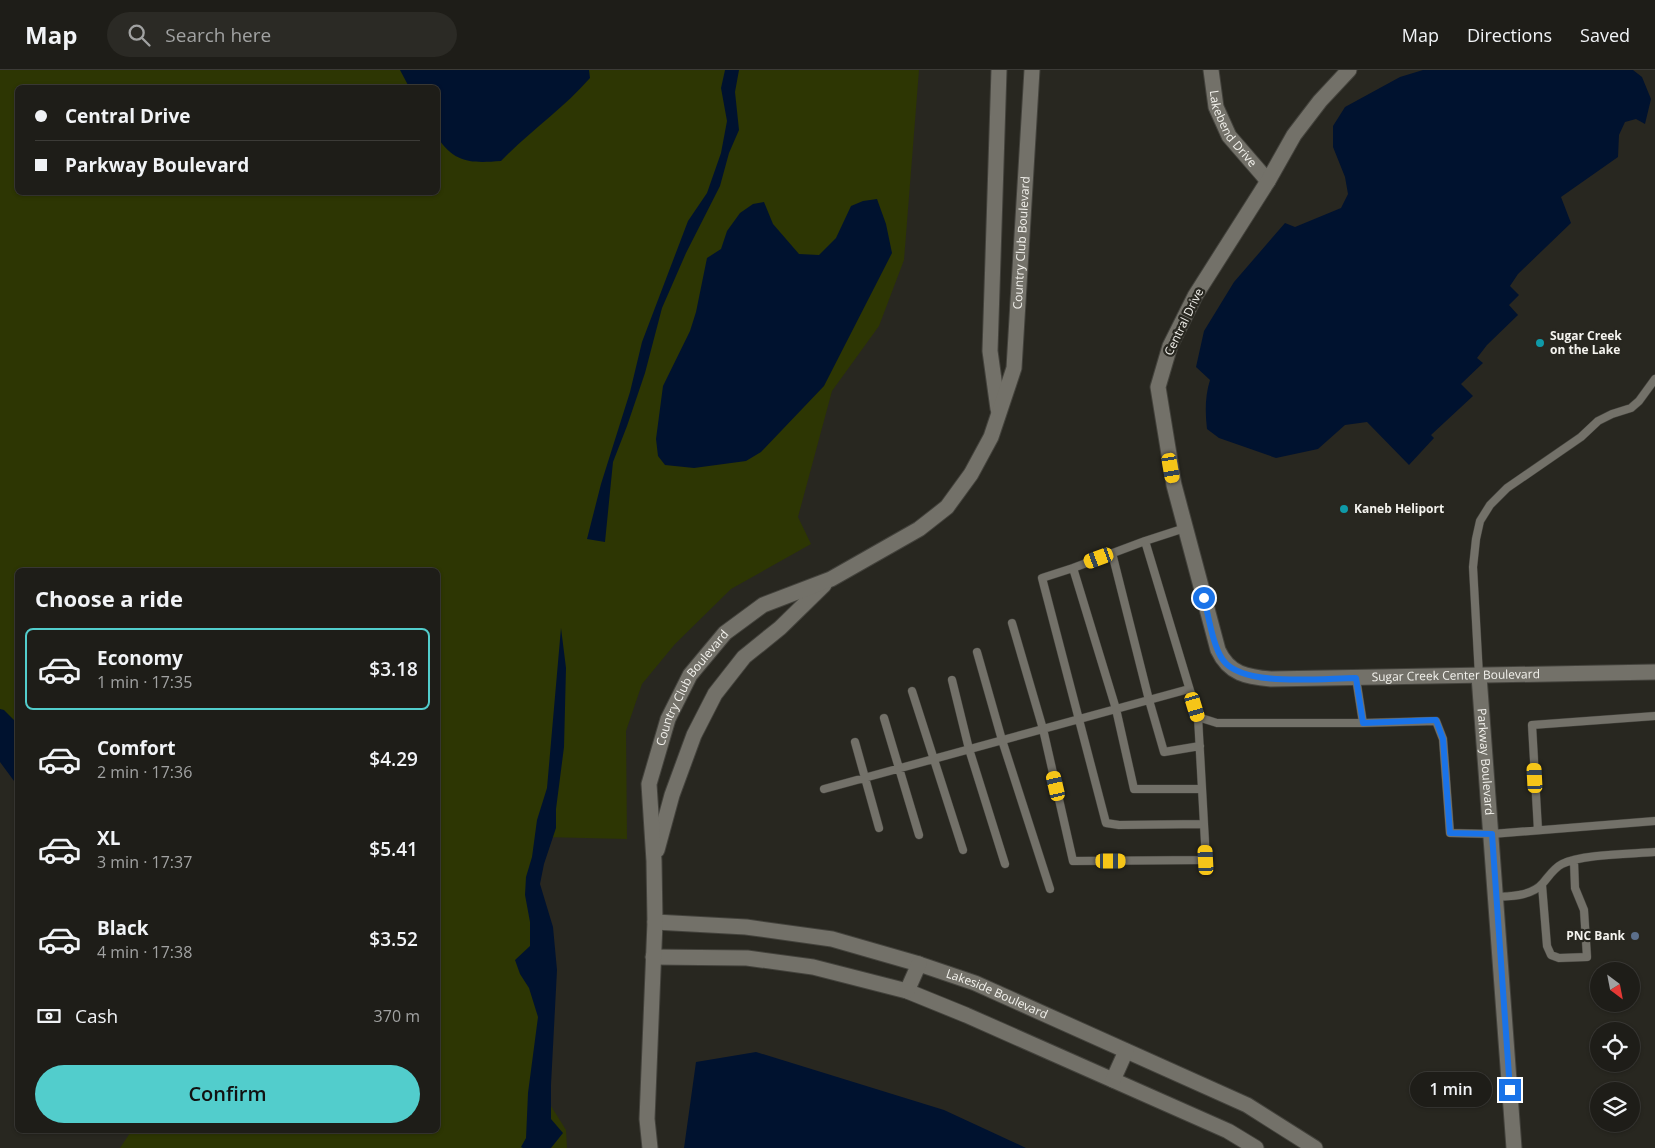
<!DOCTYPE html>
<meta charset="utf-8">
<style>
body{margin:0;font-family:"Open Sans",sans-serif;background:#2b2a25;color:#f1f3f6;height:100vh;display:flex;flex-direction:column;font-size:19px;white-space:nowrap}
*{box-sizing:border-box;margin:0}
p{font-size:16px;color:#a1a2a2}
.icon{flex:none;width:28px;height:28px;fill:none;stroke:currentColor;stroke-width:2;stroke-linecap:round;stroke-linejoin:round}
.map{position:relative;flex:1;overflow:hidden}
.side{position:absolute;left:15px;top:498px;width:425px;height:565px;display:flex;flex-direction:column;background:#1e1d18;border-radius:8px;box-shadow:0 1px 4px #0004,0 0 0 1px #3c3b37}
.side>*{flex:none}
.top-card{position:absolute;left:15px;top:15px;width:425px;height:110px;border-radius:8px;box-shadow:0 1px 4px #0004,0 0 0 1px #3c3b37;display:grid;align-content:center;height:110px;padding:0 20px;background:#1e1d18}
.needle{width:32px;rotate:148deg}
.tools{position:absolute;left:1590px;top:892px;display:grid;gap:10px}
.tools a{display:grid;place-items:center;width:50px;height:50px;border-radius:50%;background:#1e1d18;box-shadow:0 1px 4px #0004,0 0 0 1px #3c3b37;font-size:25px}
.end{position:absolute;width:22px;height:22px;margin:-11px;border:6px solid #1a73e8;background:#fff;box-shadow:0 0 0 2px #fff}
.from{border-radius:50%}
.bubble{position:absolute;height:35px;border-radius:18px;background:#1e1d18;box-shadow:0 1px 4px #0004,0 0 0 1px #3c3b37;font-size:16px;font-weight:600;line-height:35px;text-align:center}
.car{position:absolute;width:15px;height:30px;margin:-15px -8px;border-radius:6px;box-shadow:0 0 4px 1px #0007;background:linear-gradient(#f5c518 24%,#345 0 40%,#f5c518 0 76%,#345 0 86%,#f5c518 0)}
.top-card b{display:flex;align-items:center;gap:18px;height:48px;font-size:19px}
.top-card b+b{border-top:1px solid #3c3b37}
.top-card i{width:12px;height:12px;background:#f1f3f6}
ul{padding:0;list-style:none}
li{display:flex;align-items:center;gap:15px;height:82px;margin:0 10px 8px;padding:0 10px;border:2px solid transparent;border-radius:8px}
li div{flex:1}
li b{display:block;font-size:19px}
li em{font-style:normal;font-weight:600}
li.on{border-color:#52cdcc}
li>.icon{width:45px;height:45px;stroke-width:1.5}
h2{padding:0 20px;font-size:22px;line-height:60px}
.pay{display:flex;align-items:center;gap:12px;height:55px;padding:0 20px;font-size:19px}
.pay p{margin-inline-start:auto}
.cta{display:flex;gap:10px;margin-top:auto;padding:10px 20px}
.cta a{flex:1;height:58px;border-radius:30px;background:#52cdcc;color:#111;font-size:20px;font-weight:600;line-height:58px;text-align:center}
header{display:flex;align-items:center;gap:30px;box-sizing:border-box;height:70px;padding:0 25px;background:#1e1d18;border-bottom:1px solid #3c3b37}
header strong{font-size:24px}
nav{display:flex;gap:28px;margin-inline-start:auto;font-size:18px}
.search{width:350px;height:45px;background:#2b2a25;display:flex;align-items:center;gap:12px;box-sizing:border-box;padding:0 18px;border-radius:28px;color:#a1a2a2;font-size:19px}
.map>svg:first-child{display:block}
.green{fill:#2d3603;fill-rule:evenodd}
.water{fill:#00122f}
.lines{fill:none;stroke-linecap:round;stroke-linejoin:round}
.lane-casing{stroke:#43423c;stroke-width:9}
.street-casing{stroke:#43423c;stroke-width:17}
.lane{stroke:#737169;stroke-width:8}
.street{stroke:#737169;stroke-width:15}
.route{stroke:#1a73e8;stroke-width:6}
.culture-dot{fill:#0f9aa8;stroke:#282720;stroke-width:2}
.service-dot{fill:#5c6f8a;stroke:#282720;stroke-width:2}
.labels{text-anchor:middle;stroke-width:4.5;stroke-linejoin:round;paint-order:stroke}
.street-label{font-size:12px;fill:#f4f3ee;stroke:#282720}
.poi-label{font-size:12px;font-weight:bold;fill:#f4f3ee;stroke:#282720;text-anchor:start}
</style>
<header>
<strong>Map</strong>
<div class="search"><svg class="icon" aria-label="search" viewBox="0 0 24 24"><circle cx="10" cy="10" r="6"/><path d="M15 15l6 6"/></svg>Search here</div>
<nav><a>Map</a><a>Directions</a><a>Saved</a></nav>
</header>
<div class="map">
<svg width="1655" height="1078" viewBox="0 0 1655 1078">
<rect width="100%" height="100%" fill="#282720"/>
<path class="green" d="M0,0H919L904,190L879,256L832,321L798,447L811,474L731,519L675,574L642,614L626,661L627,769L543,767L533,820L546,1028L566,1060L567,1078H120L132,1060H438V500H18L17,684L0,665ZM18,18H438V122H18Z"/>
<path class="water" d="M400,0H589L590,8C563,39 530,61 501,91C473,93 455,94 438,68V18L409,17Z
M725,0H739L735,22L739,60L729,83L720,116L686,183L662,238L645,303L627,356L613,392L605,472L587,469L601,414L630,322L642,272L688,151L707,123L721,83L727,51L721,18Z
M1423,0H1633L1642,7L1651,29L1645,54L1636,49L1625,52L1619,65L1618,87L1561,127L1571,153L1518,204L1510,216L1519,225L1509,235L1518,245L1487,275L1477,288L1483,293L1461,314L1473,326L1431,365L1434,368L1409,395L1367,352L1345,355L1318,379L1276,388L1219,368L1207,359C1205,342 1205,326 1210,310L1196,297L1204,261L1234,212L1285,153L1295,157L1341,138L1348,124L1345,107L1333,77V56L1345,37L1400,7Z
M877,129L886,154L892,183L824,316L761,382L746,391L694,398L665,395L658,386L656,369L663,316L690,261L696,242L707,188L721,179L727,161L740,143L753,134L764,132L773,154L799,184L819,185L836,168L851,136L863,131Z
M561,558L566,598L564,677L556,739V758L544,794L540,814L553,857L557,900L551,1015V1049L563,1063L551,1078H523L521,1077L526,1068L528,1023L538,947L529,918L520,904L515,890L530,876V852L525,825L526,807L532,787L537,750L547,718Z
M0,639L4,640L17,653V715L0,692Z
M756,982L944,1040L1026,1078H684L696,992Z"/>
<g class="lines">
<g class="lane-casing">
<path id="lane" d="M1185,458L1145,471L1198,647L1217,653H1363
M1145,471L1073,498L1116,639L1134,719H1202
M1112,483L1149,630L1164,682L1200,676
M1073,498L1042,508L1106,753L1119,755L1204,754
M1012,553L1043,659L1073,791L1206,790L1198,647
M977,582L1002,670L1050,819
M1479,606L1473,497L1476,469L1480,451L1490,435L1507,418L1581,367L1598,351L1612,344L1631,338L1639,331L1655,309
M1356,608L1363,653L1436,651L1443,669L1450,763L1492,764L1655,751
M952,610L969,679L1005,794
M912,621L963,780
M884,648L919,765
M855,672L879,758
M824,719L1189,619
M1538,760L1532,655L1655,646
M1542,815L1547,876L1551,885L1559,888L1587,887L1584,840L1575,818L1574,791
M1496,827C1512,826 1532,826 1543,813C1549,806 1554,798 1562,794C1581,784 1633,784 1655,782"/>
</g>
<g class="street-casing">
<g id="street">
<path id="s1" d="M1211,0L1216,37L1229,66L1268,111"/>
<path id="s2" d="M1349,0L1320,31L1294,65L1268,111L1195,226L1170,276L1158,317L1174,415L1218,580C1229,604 1247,607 1271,609L1655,602"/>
<path d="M998,339L990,281L999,0"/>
<path id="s3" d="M1479,606L1514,1078"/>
<path d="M657,780L672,725L694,665L715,624L744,587L780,558L824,515"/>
<path id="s4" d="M655,852L746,857L832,869L919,894L975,913L1247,1035L1315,1078"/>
<path d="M653,887L747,888L813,897L907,921L966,945L1228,1061L1256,1078"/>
<path d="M907,921L919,894"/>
<path d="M1113,1010L1126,981"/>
<path id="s5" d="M650,1078L647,1049L655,852L654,791L649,714L668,649L690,605L725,563L763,535L831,509L919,459L947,437L971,404L991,367L1014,298L1032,0"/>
</g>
</g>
<use href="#lane" class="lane"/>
<use href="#street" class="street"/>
</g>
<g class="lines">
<path class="route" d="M1204,528C1208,544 1213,577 1223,590C1243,618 1323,608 1356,608L1363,653L1436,650L1443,669L1450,763L1492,764L1510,1020"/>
</g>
<g class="culture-dot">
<circle cx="1540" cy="273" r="5"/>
<circle cx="1344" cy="439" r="5"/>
</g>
<circle class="service-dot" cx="1635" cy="866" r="5"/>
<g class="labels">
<g class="street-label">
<text dy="4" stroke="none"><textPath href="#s1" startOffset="64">Lakebend Drive</textPath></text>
<text dy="4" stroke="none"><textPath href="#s5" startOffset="1074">Country Club Boulevard</textPath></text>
<text transform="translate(1184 252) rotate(-64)" y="4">Central Drive</text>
<text dy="4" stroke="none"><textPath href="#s2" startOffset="892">Sugar Creek Center Boulevard</textPath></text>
<text dy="4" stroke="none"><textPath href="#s5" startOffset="471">Country Club Boulevard</textPath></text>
<text dy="4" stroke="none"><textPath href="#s3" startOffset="86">Parkway Boulevard</textPath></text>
<text dy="4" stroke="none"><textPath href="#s4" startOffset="352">Lakeside Boulevard</textPath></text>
</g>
<g class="poi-label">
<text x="1550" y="270">Sugar Creek<tspan x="1550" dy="14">on the Lake</tspan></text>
<text x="1354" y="443">Kaneb Heliport</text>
<text x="1625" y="870" text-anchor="end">PNC Bank</text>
</g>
</g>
</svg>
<div class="tools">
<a><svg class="needle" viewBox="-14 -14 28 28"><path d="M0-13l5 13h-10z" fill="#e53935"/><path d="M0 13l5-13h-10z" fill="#a1a2a2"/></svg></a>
<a><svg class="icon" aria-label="locate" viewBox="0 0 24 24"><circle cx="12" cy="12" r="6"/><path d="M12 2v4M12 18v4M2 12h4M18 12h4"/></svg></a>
<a><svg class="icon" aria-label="layers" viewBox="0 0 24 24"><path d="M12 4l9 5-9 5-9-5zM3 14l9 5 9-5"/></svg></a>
</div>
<i class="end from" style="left:1204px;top:528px"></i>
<i class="end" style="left:1510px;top:1020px"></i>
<div class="bubble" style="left:1410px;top:1002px;width:82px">1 min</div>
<i class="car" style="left:1171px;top:398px;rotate:170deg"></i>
<i class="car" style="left:1099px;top:488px;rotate:250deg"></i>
<i class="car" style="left:1195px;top:637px;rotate:163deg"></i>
<i class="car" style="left:1535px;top:708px;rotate:357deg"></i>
<i class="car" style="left:1056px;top:716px;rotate:347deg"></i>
<i class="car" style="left:1206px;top:790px;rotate:357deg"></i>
<i class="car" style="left:1111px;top:791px;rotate:90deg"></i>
<div class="top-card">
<b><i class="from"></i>Central Drive</b>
<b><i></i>Parkway Boulevard</b>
</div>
<section class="side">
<h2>Choose a ride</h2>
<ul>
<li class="on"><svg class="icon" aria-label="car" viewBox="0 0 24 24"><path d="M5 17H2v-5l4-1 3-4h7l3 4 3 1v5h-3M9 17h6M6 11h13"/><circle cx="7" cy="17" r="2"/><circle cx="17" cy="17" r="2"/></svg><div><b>Economy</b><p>1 min · 17:35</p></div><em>$3.18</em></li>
<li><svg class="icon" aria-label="car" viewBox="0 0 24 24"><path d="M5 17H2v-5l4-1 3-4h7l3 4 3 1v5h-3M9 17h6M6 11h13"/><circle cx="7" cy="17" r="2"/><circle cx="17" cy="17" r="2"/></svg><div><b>Comfort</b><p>2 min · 17:36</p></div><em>$4.29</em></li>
<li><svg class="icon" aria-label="car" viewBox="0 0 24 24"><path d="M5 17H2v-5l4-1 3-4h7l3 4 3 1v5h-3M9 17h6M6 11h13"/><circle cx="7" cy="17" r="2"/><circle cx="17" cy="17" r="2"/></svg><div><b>XL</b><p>3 min · 17:37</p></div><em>$5.41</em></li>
<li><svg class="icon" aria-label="car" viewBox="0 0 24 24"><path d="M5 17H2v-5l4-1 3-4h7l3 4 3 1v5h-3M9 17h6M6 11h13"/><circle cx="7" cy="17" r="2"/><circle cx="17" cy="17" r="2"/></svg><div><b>Black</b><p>4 min · 17:38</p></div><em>$3.52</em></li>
</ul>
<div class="pay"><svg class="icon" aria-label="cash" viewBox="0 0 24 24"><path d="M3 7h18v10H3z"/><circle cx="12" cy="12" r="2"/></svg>Cash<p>370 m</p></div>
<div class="cta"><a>Confirm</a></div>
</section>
</div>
